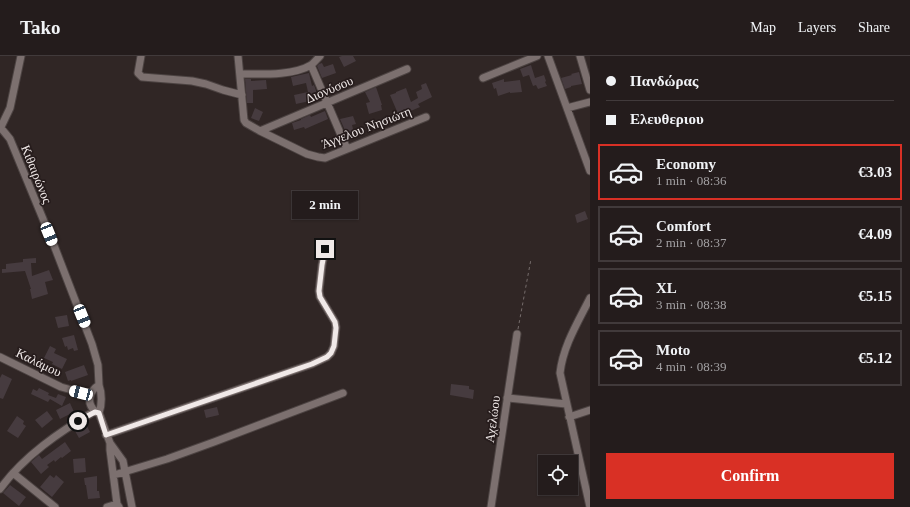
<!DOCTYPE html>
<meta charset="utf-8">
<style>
body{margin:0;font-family:"Times New Roman",serif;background:#2c2525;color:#f1f3f6;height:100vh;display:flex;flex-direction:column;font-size:15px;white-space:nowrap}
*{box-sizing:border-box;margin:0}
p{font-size:13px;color:#a3a1a3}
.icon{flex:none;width:22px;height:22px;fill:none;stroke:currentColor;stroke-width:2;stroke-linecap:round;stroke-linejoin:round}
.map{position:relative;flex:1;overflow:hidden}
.side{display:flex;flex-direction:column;background:#241c1c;width:320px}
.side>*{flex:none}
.top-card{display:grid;align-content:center;height:88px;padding:0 16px;background:#241c1c}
.buttons{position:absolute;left:538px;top:399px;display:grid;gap:8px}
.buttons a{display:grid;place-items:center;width:40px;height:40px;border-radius:0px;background:#241c1c;box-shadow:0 1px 3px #0004,0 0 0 1px #413a3b;font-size:20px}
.end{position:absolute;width:18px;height:18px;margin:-9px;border:5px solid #f0e9e8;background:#111;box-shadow:0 0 0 2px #111}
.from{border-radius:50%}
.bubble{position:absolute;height:28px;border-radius:0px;background:#241c1c;box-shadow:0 1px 3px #0004,0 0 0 1px #413a3b;font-size:13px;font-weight:600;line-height:28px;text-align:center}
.car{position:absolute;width:12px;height:24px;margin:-12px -6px;border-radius:5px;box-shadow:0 0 3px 1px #0007;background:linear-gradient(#fff 24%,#345 0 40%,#fff 0 76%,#345 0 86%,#fff 0)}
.top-card b{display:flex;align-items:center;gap:14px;height:38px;font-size:15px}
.top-card b+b{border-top:1px solid #413a3b}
.top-card i{width:10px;height:10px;background:#f1f3f6}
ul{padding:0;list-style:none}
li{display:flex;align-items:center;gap:12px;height:56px;margin:0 8px 6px;padding:0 8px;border:2px solid #413a3b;border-radius:0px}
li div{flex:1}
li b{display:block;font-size:15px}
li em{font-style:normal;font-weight:600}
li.on{border-color:#d93025}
li>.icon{width:36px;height:36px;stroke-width:1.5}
.action{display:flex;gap:8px;margin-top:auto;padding:8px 16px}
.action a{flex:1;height:46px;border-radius:0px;background:#d93025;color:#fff;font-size:16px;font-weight:600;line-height:46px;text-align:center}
header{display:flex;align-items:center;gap:24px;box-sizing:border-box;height:56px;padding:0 20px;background:#241c1c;border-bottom:1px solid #413a3b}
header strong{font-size:19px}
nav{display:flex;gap:22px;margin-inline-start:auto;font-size:14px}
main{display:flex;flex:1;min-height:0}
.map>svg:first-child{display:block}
.building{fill:#463b3f}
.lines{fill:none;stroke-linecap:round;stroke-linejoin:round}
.minor-casing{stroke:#4c4342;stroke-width:9}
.path{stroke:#756c6b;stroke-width:1;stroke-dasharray:3 3;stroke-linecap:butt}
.minor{stroke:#7c706f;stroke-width:7}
.route{stroke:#f0e9e8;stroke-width:5}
.labels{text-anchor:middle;stroke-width:3.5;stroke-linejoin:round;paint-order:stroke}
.street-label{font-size:13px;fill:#f0e9e8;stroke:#261c1c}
</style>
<header>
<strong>Tako</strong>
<nav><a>Map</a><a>Layers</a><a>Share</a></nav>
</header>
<main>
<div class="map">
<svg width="590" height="451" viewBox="0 0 590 451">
<rect width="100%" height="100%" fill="#302625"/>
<path class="building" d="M342,0H353L356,5L344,11L339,1Z
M322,7L324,11L333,8L336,17L322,22L317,10L319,8Z
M531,9L535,22L544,19L546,25L545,26L547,30L538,33L536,29L533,30L529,19L523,21L520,13Z
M579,16L582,28L571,30V31L565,33L561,22L572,19L571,18Z
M309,17L312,30L314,29L319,43L296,48L294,39L308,36L306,27L293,30L291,21Z
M245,23H251V25L266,24L267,33L253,34V47H247Z
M504,23V26L520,24L522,36L510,37V36L498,40L496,32L494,33L492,27Z
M426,27L432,41L418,48L420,51L399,60L390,39L396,37V36L406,32L411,46L418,42L416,36L422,33L421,29Z
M376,31L382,49H381L382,54L369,58L366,47L370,46L365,36Z
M255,52L263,56L259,65L251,62Z
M325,55L328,63L305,73L304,71L294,74L292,67L301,64V63L310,59L311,61Z
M353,60L356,68L352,69L354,77L347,79L340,63Z
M585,155L588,163L577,167L575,159Z
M36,202V207H31L32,220L49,214L53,224L45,226L48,238L32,243L30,233H31L25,215L2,217V213H6V208L23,206V203Z
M67,259L69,270L58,272L55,261Z
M74,279L78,294L74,295L73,292L68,294L67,290L65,291L62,282Z
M50,290L56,293L54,297L67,303L62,313L52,308L53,306L44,302Z
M84,309L88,319L71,325V324L68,325L65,316Z
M2,318L12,323L3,343L0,342V322Z
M451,328L469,330V333L474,334L473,343L450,339Z
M39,332L49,337L48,339L56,342L58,338L66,341L62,350L50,343L48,346L31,338L33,333L37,335Z
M70,347L74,356L60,363L56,354Z
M217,351L219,359L206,362L204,354Z
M47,355L53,363L42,372L35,364Z
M17,360L24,365L23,368L26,370L18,382L7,375Z
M86,368L90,376L79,382L75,375Z
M65,386L71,395L62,402L61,401L55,406L54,404L47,409L49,411L41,418L31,406L39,399L42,403Z
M85,402L86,416L74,417L73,403Z
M50,419L54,422L56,419L64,426L52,441L40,431Z
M97,420V435H99L100,442L88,443L86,429H85L84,422Z
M10,429L26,441L19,450L3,437Z"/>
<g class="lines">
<g class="minor-casing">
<path id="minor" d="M141,0L138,17L142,21L192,25L206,28L223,34L242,39
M238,0L244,64L246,67L260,75L307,98L318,101L325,102L426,61
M548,0L590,115
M580,0L590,34
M311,9L347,93
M240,18C260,18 293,20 311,9C314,7 317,3 320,0
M483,22L537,0
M567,52L590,46
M1,72L10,83L55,192L92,288L98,309L99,329C102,337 102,349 99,357L110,387V394L117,448L119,451
M0,73L10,52L21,0
M260,75L407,13
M0,301L61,331L90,339
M507,342L566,348
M95,355C86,347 89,335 99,329
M569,361L590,354
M106,379L312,308L327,301L331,297L334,290L336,271L335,266L320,241L319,235L322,209L325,193
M110,387L123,405L132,451
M13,417L55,451
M114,419L167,403L214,386L343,337
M0,433C24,400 59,376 95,355L99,357
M107,451L117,448
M491,451L517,278
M590,451L560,317C563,290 578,266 590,242"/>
</g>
<path class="path" d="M518,273L531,203"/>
<use href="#minor" class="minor"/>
</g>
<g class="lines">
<path class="route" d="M78,365L95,356L99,357L106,379L312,308L327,301L331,297L334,290L336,272L335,266L320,241L319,235L322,209L325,193"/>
</g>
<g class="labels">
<g class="street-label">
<text transform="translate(329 33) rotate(-23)" y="5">Διονύσου</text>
<text transform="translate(366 71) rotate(-21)" y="5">Άγγελου Νησιώτη</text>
<text transform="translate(37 118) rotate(68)" y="5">Κιθαιρώνος</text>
<text transform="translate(39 306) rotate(26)" y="5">Καλάμου</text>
<text transform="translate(492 363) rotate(-82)" y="5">Αχελώου</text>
</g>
</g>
</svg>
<div class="buttons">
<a><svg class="icon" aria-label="locate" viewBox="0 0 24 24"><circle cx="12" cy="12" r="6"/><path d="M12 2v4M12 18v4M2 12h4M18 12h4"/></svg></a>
</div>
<i class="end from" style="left:78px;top:365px"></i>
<i class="end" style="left:325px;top:193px"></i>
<div class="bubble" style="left:292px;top:135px;width:66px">2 min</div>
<i class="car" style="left:49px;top:178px;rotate:158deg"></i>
<i class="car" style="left:82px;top:260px;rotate:158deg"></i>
<i class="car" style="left:81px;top:337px;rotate:285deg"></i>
</div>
<section class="side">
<div class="top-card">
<b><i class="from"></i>Πανδώρας</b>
<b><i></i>Ελευθεριου</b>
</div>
<ul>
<li class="on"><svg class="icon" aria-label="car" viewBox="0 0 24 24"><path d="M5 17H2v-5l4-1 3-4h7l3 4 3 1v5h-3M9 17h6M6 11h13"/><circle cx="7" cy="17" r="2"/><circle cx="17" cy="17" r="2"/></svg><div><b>Economy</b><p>1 min · 08:36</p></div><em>€3.03</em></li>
<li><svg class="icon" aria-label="car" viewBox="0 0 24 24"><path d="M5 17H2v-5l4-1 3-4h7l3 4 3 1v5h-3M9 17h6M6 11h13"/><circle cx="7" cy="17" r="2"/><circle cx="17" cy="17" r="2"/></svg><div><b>Comfort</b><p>2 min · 08:37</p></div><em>€4.09</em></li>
<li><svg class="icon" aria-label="car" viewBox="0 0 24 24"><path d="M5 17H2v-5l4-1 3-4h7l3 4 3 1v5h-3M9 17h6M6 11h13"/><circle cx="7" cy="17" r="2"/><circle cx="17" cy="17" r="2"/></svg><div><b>XL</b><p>3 min · 08:38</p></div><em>€5.15</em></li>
<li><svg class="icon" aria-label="car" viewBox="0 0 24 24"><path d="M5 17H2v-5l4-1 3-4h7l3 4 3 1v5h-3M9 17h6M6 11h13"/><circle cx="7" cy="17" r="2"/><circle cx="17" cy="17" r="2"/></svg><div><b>Moto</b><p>4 min · 08:39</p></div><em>€5.12</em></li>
</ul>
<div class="action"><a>Confirm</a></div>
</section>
</main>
